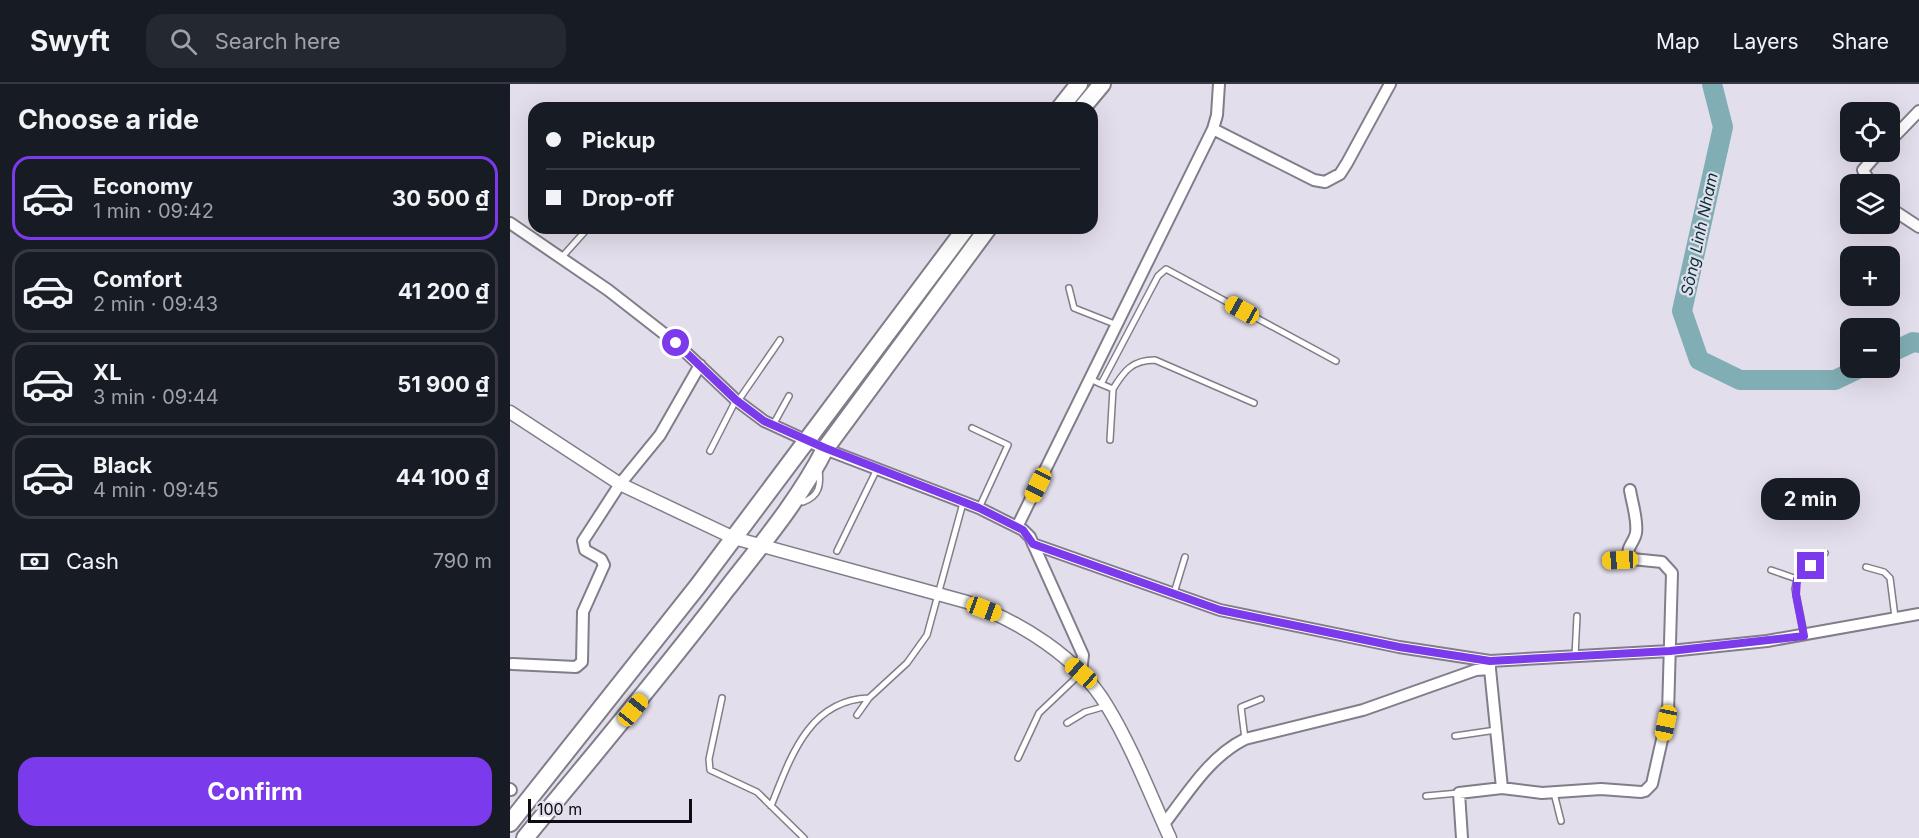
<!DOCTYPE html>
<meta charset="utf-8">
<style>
body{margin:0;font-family:Inter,sans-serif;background:#242831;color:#f1f3f6;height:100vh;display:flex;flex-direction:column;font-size:22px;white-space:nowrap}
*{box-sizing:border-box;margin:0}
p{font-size:20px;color:#9ea1a6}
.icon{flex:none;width:33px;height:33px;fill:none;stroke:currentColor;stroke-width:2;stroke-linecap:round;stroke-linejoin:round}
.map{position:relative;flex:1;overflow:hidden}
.panel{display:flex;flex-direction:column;background:#171b24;width:510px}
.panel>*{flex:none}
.banner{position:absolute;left:18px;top:18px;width:570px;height:132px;border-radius:18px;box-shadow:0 6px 24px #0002;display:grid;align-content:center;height:132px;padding:0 18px;background:#171b24}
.controls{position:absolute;left:1330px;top:18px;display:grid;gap:12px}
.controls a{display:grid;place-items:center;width:60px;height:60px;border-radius:12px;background:#171b24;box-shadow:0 6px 24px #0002;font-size:30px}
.scale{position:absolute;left:18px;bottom:15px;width:164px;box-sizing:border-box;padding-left:6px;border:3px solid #0e0c10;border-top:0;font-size:16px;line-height:21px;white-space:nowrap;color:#0e0c10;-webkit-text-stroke:4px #e3deeb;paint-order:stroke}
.end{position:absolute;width:27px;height:27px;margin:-14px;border:8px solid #7c3aed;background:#fff;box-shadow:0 0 0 3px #fff}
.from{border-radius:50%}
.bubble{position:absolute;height:42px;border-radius:18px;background:#171b24;box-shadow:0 6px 24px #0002;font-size:20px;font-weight:700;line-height:42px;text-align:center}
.car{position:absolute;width:18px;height:36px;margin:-18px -9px;border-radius:8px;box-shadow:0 0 4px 2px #0007;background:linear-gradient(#f5c518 24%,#345 0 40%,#f5c518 0 76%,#345 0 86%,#f5c518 0)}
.banner b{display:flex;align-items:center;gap:21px;height:57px;font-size:22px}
.banner b+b{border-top:2px solid #363941}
.banner i{width:15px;height:15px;background:#f1f3f6}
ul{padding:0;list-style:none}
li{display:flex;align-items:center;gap:18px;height:84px;margin:0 12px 9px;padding:0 6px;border:3px solid #363941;border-radius:18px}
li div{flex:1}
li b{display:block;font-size:22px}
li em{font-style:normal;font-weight:700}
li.on{border-color:#7c3aed}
li>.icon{width:54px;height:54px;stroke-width:1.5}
h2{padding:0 18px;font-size:27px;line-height:72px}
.pay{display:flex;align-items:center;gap:15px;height:66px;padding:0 18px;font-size:22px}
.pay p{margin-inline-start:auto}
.button{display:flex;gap:12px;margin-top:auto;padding:12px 18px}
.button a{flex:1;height:69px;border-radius:18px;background:#7c3aed;color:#fff;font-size:24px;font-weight:700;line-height:69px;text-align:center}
header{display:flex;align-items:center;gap:36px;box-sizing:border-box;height:84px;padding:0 30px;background:#171b24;border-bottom:2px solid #363941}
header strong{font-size:28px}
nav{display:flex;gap:33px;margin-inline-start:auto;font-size:21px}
.search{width:420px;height:54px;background:#242831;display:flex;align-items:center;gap:15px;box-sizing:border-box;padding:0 21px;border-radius:18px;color:#9ea1a6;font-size:22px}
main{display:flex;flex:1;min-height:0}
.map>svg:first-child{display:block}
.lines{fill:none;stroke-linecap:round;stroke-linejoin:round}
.river{stroke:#80aeb4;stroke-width:20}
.service-casing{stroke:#827d89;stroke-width:8}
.minor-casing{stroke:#827d89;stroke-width:14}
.tertiary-casing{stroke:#827d89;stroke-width:15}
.trunk-casing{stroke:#827d89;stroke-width:20}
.service{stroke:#fff;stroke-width:5}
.minor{stroke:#fff;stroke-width:10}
.tertiary{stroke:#fff;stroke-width:12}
.trunk{stroke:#fff;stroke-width:16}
.route{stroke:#7c3aed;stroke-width:8}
.labels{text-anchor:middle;stroke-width:4.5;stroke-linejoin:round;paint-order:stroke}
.water-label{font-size:16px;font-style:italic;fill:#023136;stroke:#e3deeb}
</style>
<header>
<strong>Swyft</strong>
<div class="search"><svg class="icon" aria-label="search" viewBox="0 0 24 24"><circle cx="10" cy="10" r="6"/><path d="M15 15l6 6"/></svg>Search here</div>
<nav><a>Map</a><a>Layers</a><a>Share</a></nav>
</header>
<main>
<section class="panel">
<h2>Choose a ride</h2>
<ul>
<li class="on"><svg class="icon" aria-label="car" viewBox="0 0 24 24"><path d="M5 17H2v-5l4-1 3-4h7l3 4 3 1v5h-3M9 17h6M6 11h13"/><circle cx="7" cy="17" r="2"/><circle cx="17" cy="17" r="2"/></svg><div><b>Economy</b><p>1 min · 09:42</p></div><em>30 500 ₫</em></li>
<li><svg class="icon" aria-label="car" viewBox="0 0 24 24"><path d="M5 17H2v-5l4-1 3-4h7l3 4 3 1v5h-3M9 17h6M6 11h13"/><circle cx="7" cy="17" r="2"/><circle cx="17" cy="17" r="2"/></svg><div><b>Comfort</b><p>2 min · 09:43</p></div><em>41 200 ₫</em></li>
<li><svg class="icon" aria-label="car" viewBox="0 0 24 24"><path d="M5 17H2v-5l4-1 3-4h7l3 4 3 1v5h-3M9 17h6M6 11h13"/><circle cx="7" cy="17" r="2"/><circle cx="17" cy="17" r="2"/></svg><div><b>XL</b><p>3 min · 09:44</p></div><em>51 900 ₫</em></li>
<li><svg class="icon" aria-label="car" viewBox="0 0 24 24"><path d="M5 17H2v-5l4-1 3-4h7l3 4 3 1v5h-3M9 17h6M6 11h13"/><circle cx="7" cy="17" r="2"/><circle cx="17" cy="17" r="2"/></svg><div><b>Black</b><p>4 min · 09:45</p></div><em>44 100 ₫</em></li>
</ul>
<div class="pay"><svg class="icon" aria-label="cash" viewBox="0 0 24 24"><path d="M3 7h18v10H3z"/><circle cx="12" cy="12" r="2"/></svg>Cash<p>790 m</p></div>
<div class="button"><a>Confirm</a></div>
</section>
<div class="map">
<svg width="1409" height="754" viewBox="0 0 1409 754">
<rect width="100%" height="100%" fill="#e3deeb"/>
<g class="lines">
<path class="river" d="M1202,0L1213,43L1172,227L1189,276L1230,296H1325L1350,284
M1380,269L1403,258L1409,259"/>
<g class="service-casing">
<path id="service" d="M1348,142L1349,140
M52,173L78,144
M559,204L564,224L607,241
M580,295L591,300L648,192L656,185L826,277
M591,300L603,305L600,356
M603,305C614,287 622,276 645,276L744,319
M228,317L270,256
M263,341L279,312
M462,344L498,361L469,424
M200,367L226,316
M293,418C309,412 311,402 309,386
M327,467L367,385
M1097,477L1122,475
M1356,483L1374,488L1380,494L1385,533
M1261,486L1287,495
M664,509L675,473
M1294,550L1285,505L1287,495L1315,469
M1065,572L1067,532
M212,614L199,675L200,686L247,708L294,754
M347,631L359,614L397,579L417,551L453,419
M557,639L575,628L596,622
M945,652L986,646
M735,655L731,623L751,615
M508,674L529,629L570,590
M1044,709L1051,737
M916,712L949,709
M261,722C280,675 298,616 359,614"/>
</g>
<g class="minor-casing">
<path id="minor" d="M703,45L804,96L815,98L830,90L837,79L880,0
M1380,57L1409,27
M1361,100L1353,86L1369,68
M1380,124L1409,143
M0,139L98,206L166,259L226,316L254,337L315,365L469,424L513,446L520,453L573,571L571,589
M507,443L703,45L707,31L709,0
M523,460L710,526L889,563L980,577
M2,580L66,583L72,578L73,528L94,481L91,475L75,466L73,457L110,400L150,351L190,281
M980,585L992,704
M0,705L1,706
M654,740C678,709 699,673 735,655L853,626L966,586L980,585V577L1160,567L1257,557L1409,530
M952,754L949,709L992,704L1032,709L1091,705L1131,708L1135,707L1142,700L1158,629L1162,489L1152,478L1122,475C1113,465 1124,460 1126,449C1128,436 1122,419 1120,406"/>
</g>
<g class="tertiary-casing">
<path id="tertiary" d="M0,328L110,400L224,454L457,518C510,538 567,572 597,622C622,663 640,710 660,754"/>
</g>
<g class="trunk-casing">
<path id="trunk" d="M550,24L569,0
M572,24L592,0
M0,739L187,503L456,144
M15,754C83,672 151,591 216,506C251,461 289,416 315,365L478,144"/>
</g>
<use href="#service" class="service"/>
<use href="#minor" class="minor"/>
<use href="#tertiary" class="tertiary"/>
<use href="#trunk" class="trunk"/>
</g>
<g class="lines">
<path class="route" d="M166,259L226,316L254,337L315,364L469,424L513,446L523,460L710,526L889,563L980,577L1160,567L1294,552L1286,511L1287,495L1301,482"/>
</g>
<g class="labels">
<g class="water-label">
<text transform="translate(1189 150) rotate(-78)" y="6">Sông Linh Nham</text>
</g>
</g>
</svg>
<div class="controls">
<a><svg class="icon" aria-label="locate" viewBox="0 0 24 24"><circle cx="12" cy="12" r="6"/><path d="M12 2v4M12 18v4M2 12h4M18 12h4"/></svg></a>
<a><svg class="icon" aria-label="layers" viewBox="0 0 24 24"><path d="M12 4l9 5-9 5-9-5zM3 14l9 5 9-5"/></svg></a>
<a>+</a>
<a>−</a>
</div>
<div class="scale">100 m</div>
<i class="end from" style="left:166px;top:259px"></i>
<i class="end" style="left:1301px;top:482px"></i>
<div class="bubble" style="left:1251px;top:394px;width:99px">2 min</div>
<i class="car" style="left:732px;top:226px;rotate:299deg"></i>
<i class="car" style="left:528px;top:401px;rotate:206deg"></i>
<i class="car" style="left:1110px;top:476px;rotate:267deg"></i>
<i class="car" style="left:474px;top:525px;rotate:110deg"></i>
<i class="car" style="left:571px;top:589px;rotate:311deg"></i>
<i class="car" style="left:123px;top:626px;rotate:39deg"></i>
<i class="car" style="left:1156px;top:639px;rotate:192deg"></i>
<div class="banner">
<b><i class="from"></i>Pickup</b>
<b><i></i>Drop-off</b>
</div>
</div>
</main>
